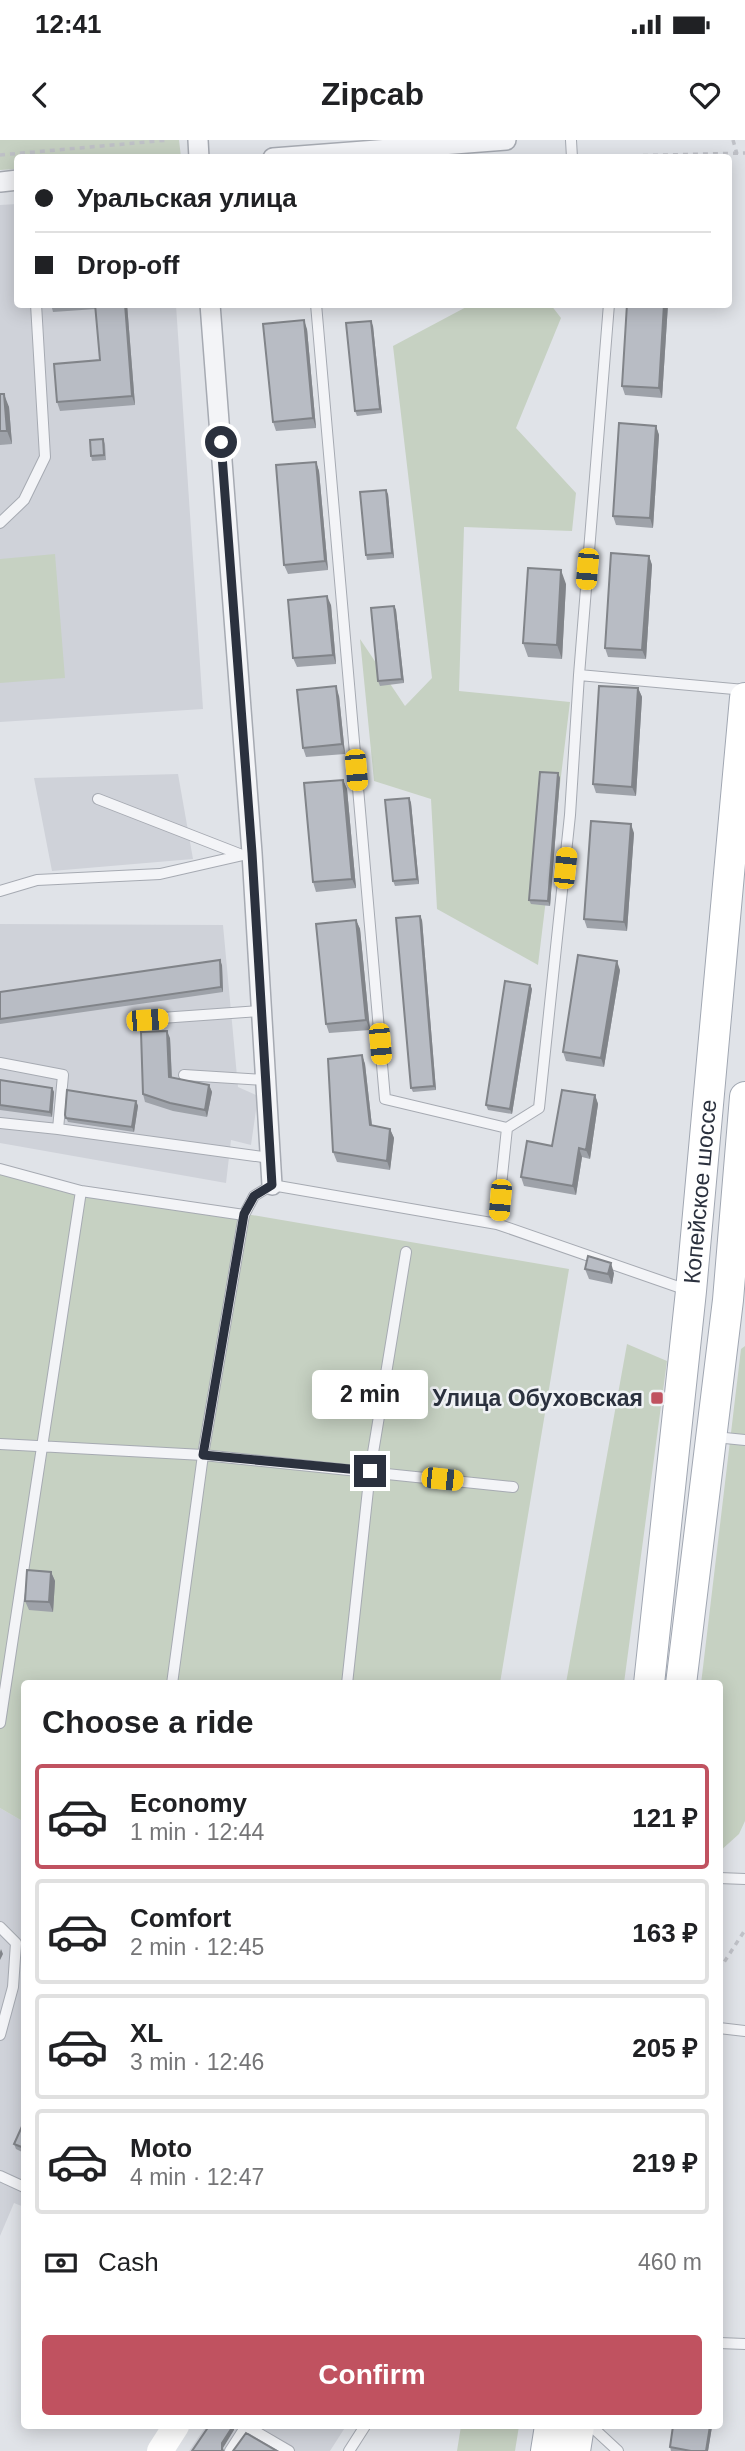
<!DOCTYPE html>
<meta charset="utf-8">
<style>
body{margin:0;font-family:Helvetica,sans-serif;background:#f2f2f2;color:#202124;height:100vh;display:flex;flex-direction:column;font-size:26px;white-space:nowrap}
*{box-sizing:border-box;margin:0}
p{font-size:23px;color:#757577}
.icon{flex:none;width:38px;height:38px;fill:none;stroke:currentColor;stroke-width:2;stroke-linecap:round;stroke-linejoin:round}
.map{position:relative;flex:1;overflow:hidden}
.sheet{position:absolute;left:21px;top:1540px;width:702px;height:749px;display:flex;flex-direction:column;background:#fff;border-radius:7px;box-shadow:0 4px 18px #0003}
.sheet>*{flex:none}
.guide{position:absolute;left:14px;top:14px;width:718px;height:154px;border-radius:7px;box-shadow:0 4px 18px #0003;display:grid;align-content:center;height:154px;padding:0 21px;background:#fff}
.end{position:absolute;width:32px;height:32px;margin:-16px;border:9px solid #2b313e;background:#fff;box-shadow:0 0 0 4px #fff}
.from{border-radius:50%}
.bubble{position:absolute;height:49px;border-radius:7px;background:#fff;box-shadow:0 4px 18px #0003;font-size:23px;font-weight:600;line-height:49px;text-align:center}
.car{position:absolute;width:21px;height:42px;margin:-21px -10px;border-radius:9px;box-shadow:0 0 5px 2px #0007;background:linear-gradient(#f5c518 24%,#345 0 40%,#f5c518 0 76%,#345 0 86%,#f5c518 0)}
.guide b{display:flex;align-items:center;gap:24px;height:66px;font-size:26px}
.guide b+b{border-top:2px solid #e0e0e0}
.guide i{width:18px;height:18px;background:#202124}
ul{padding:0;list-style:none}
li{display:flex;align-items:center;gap:21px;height:105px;margin:0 14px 10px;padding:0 7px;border:4px solid #e0e0e0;border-radius:7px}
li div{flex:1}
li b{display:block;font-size:26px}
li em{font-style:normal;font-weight:600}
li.current{border-color:#c05260}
li>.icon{width:63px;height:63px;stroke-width:1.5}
h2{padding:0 21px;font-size:32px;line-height:84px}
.pay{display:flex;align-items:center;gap:18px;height:77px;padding:0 21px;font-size:26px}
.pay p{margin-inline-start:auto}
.action{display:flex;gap:14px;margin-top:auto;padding:14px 21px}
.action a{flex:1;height:80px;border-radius:7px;background:#c05260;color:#fff;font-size:28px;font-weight:600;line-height:80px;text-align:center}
.status{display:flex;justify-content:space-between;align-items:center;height:49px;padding:0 35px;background:#fff;direction:ltr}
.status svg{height:19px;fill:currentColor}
header{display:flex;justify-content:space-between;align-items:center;height:91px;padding:0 21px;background:#fff;font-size:32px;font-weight:600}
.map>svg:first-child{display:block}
.built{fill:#cfd2d9}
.green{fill:#c6d1c2}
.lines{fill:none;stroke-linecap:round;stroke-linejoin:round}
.lane-casing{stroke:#a6aab2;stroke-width:12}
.street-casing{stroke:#a6aab2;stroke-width:22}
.primary-casing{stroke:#a1a7b2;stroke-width:32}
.path{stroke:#bfc1c7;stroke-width:3.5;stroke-dasharray:5 5;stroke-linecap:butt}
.lane{stroke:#f3f4f7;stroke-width:10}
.street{stroke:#f3f4f7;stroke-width:19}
.secondary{stroke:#fff;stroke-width:26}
.primary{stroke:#fff;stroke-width:30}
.wall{fill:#9ea2a9}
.shaded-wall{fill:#818489}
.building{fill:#b8bcc4;stroke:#818489;stroke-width:2}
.route{stroke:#2b313e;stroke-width:9}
.poi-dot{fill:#c05260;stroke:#f0f2f5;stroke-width:2.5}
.labels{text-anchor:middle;stroke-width:5;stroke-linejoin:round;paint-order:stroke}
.street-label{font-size:23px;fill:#2b313e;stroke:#f0f2f5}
.poi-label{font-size:23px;font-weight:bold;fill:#2b313e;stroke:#f0f2f5;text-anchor:end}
</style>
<div class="status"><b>12:41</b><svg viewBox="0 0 49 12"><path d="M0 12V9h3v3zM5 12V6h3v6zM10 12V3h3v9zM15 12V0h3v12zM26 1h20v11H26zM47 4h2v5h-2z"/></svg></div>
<header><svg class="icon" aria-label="back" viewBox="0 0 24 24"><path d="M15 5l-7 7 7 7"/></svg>Zipcab<svg class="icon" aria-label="heart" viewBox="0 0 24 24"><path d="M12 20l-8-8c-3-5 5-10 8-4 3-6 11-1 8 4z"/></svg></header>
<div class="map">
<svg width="745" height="2311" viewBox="0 0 745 2311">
<rect width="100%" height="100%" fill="#e0e3e8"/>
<path class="built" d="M17,64L18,164L176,165L203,569L0,582V65Z
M178,634L193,719L52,731L34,638Z
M0,784L223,785L238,947L258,956L251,1005L231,1000L226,1043L0,1003Z
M0,1668L24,1682V2067L14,2063L0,2096Z
M206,2286H346L330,2311H189Z"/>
<path class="green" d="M0,0H179L181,17L18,18L17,29L0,30Z
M470,165H551L561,178L516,288L576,353L572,391L464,387L459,551L570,562L538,825L437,769L431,659L374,641L360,499L405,566L432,538L393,206Z
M55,414L65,538L0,543V419Z
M0,1032L569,1129L500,1543L24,1544V1682L0,1668Z
M627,1204L667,1221L624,1543H566Z
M745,1206V1681L739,1694L719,1712V1544H701L741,1209Z
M461,2286H519L515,2311H457Z"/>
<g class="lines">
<g class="lane-casing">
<path id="lane" d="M571,0L572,18
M316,164L385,959L507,988
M0,383L24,360L45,317L36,164
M579,535L745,550
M98,659L242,715
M0,751L37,740L160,734L252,713
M147,879L261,871
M0,923L63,935L58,989
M184,935L265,940
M0,983L58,989L270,1018
M0,1029L81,1051L244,1075L254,1056L272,1045L497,1084L687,1150
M497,1084L507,988L539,968L570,675L579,535L609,164
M715,1297L745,1300
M0,1304L203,1315L513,1347
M172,1544L203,1315L244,1075
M347,1544L370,1331L406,1112
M0,1583L81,1051
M719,1738L745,1739
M0,1787L16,1803L13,1847L0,1895
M719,1888L745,1891
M0,2036L24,2047
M719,2203L745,2204
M246,2286L289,2311
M591,2286L618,2311
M230,2311L246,2286
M349,2311L365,2286"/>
</g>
<g class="street-casing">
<path id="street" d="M198,0L199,18
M273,18L506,0
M0,42L18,40
M210,164L252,713L272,1045"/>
</g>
<g class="primary-casing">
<g id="primary">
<path id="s1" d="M649,1544L691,1151L745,558"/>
<path d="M681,1544L728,1160L745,957"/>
<path d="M546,2311L550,2286"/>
<path d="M575,2311L579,2286"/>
</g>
</g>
<path class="path" d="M733,0L737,14
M0,15L169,0
M583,17L745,13
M719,1830L745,1790"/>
<use href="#lane" class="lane"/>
<use href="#street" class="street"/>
<path class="secondary" d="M160,2311L176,2286"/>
<use href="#primary" class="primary"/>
</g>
<path class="wall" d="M51,164H127L135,265L60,271L57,262L100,220L96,169L53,172Z
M668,164L662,258L625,255L622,246Z
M373,186L382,273L357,276L355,271Z
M307,189L316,288L276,291L273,282Z
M0,254L9,267L12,304L0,305Z
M656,286L659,295L653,388L616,385L613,376Z
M103,299L105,304L106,320L92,321L91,316Z
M316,322L319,331L328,430L288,434L284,425Z
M388,354L394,418L367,420L366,415Z
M649,416L652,425L646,519L608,517L605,508Z
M566,444L562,519L528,517L523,503Z
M331,465L336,524L297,527L293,518Z
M394,466L396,470L404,543L380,546L378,541Z
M638,548L642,557L636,656L596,653L593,644Z
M339,556L345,614L306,617L303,608Z
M558,633L560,638L550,766L531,764L529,760Z
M343,640L347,649L356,748L316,752L313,742Z
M409,658L411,663L419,744L395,746L393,741Z
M634,693L627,791L587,788L584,779Z
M356,780L360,789L370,890L329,893L326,884Z
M422,780L436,950L413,952L411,948Z
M222,825L223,852L0,884V852Z
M620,830L604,927L566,921L563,912Z
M530,845L532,849L512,974L488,970L486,965Z
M170,898L172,938L209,945L212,952L207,977L173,971L145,962L143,954Z
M362,915L365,924L372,986L390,989L394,998L390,1030L337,1022L333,1012Z
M0,940L52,948L54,952L52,977L0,970Z
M595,955L598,964L590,1019L582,1017L576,1055L524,1046L521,1037L552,1006Z
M136,961L138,966L134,992L68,982L65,975Z
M585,1129L614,1133L612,1144L589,1139Z
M51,1432L55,1441L53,1472L29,1470L25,1461Z
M24,1982V2013L16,2009L14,2004Z
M673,2286H712L708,2311H671L670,2307Z"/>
<path class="shaded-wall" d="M125,164H127L135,265L132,256Z
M664,164H668L662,258L659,248Z
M304,180L307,189L316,288L313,278Z
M371,181L373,186L382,273L380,269Z
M4,254L9,267L12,304L7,291Z
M656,286L659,295L653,388L650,378Z
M316,322L319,331L328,430L325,421Z
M386,350L388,354L394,418L392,413Z
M649,416L652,425L646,519L642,510Z
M561,430L566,444L562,519L557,505Z
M327,456L331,465L336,524L333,515Z
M394,466L396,470L404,543L402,539Z
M336,546L339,556L345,614L342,604Z
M638,548L642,557L636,656L632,647Z
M558,633L560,638L550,766L548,761Z
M343,640L347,649L356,748L352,739Z
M409,658L411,663L419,744L417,739Z
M631,684L634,693L627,791L624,782Z
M420,776L422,780L436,950L434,946Z
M356,780L360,789L370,890L366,880Z
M220,820L222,825L223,852L221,847Z
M617,821L620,830L604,927L601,918Z
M530,845L532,849L512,974L510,969Z
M167,891L170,898L172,944L169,937Z
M362,915L365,924L373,995L370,985Z
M209,945L212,952L207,977L205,970Z
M52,948L54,952L52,977L50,972Z
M595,955L598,964L590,1019L586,1010Z
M136,961L138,966L134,992L132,987Z
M390,989L394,998L390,1030L387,1021Z
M579,1008L582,1017L576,1055L573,1046Z
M611,1123L614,1133L612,1144L608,1134Z
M51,1432L55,1441L53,1472L49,1462Z
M1,1809L3,1814L0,1820V1812Z
M231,2286H235L234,2288V2290L223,2308L224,2311H222V2303Z
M710,2286L712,2287L708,2311H706Z"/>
<path class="building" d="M95,164H125L132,256L57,262L54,224L100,220Z
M627,164H664L659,248L622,246Z
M304,180L313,278L273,282L263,184Z
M371,181L380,269L355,271L346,183Z
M0,254H4L7,291H0Z
M619,283L656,286L650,378L613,376Z
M103,299L104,315L91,316L90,300Z
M316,322L325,421L284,425L276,325Z
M386,350L392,413L366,415L360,352Z
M611,413L649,416L642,510L605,508Z
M528,428L561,430L557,505L523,503Z
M327,456L333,515L293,518L288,460Z
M394,466L402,539L378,541L371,468Z
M336,546L342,604L303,608L297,550Z
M599,546L638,548L632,647L593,644Z
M540,632L558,633L548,761L529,760Z
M343,640L352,739L313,742L304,643Z
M409,658L417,739L393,741L385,660Z
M591,681L631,684L624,782L584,779Z
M420,776L434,946L411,948L396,778Z
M356,780L366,880L326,884L316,784Z
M578,815L617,821L601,918L563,912Z
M220,820L221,847L0,879V852Z
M505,841L530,845L510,969L486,965Z
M167,891L169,937L209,945L205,970L170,963L143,954L141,892Z
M362,915L370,985L390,989L387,1021L333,1012L328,919Z
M0,940L52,948L50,972L0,965Z
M67,950L136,961L132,987L66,978L65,975Z
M562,950L595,955L586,1010L579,1008L573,1046L521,1037L527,1001L552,1006Z
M588,1116L611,1123L608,1134L585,1129Z
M27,1430L51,1432L49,1462L25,1461Z
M24,1982V2008L14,2004Z
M209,2286H233L222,2303V2310L223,2311H192Z
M673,2286H710L706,2311H691L670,2307Z
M246,2293L277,2311H233Z"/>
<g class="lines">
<path class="route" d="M221,302L252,713L272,1045L254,1056L244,1074L203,1315L370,1331"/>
</g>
<rect class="poi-dot" x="650" y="1251" width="14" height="14" rx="3.5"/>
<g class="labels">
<g class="street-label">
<text dy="8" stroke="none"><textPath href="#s1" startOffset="495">Копейское шоссе</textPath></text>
</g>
<g class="poi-label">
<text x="643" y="1266">Улица Обуховская</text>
</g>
</g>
</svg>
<i class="end from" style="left:221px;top:302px"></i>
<i class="end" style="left:370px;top:1331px"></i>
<div class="bubble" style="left:312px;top:1230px;width:116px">2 min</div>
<i class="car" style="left:587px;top:429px;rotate:185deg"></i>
<i class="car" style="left:356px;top:630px;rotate:175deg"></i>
<i class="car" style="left:565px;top:728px;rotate:6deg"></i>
<i class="car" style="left:147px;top:880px;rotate:86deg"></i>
<i class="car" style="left:380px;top:904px;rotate:175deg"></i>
<i class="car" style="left:500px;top:1060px;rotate:185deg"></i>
<i class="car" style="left:442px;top:1339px;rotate:96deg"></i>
<div class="guide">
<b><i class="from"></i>Уральская улица</b>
<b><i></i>Drop-off</b>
</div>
<section class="sheet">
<h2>Choose a ride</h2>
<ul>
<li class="current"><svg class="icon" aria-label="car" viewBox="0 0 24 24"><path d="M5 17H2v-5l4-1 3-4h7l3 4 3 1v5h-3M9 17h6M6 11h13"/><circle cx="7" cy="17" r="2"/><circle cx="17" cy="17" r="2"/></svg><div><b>Economy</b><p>1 min · 12:44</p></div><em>121 ₽</em></li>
<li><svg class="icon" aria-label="car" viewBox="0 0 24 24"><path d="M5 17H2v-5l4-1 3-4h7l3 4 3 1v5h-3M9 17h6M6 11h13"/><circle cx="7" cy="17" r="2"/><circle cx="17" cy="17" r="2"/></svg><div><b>Comfort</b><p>2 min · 12:45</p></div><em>163 ₽</em></li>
<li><svg class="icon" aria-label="car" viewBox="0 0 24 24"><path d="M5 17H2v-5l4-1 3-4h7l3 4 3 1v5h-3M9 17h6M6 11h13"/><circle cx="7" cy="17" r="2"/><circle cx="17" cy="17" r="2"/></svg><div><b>XL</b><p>3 min · 12:46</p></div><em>205 ₽</em></li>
<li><svg class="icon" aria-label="car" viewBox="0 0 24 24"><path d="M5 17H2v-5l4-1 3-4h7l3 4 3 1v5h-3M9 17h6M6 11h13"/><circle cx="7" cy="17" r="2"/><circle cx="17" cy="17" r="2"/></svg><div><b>Moto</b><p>4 min · 12:47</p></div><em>219 ₽</em></li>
</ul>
<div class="pay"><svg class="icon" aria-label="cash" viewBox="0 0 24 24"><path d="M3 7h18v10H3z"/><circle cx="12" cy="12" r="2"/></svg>Cash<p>460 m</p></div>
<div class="action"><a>Confirm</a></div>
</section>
</div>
